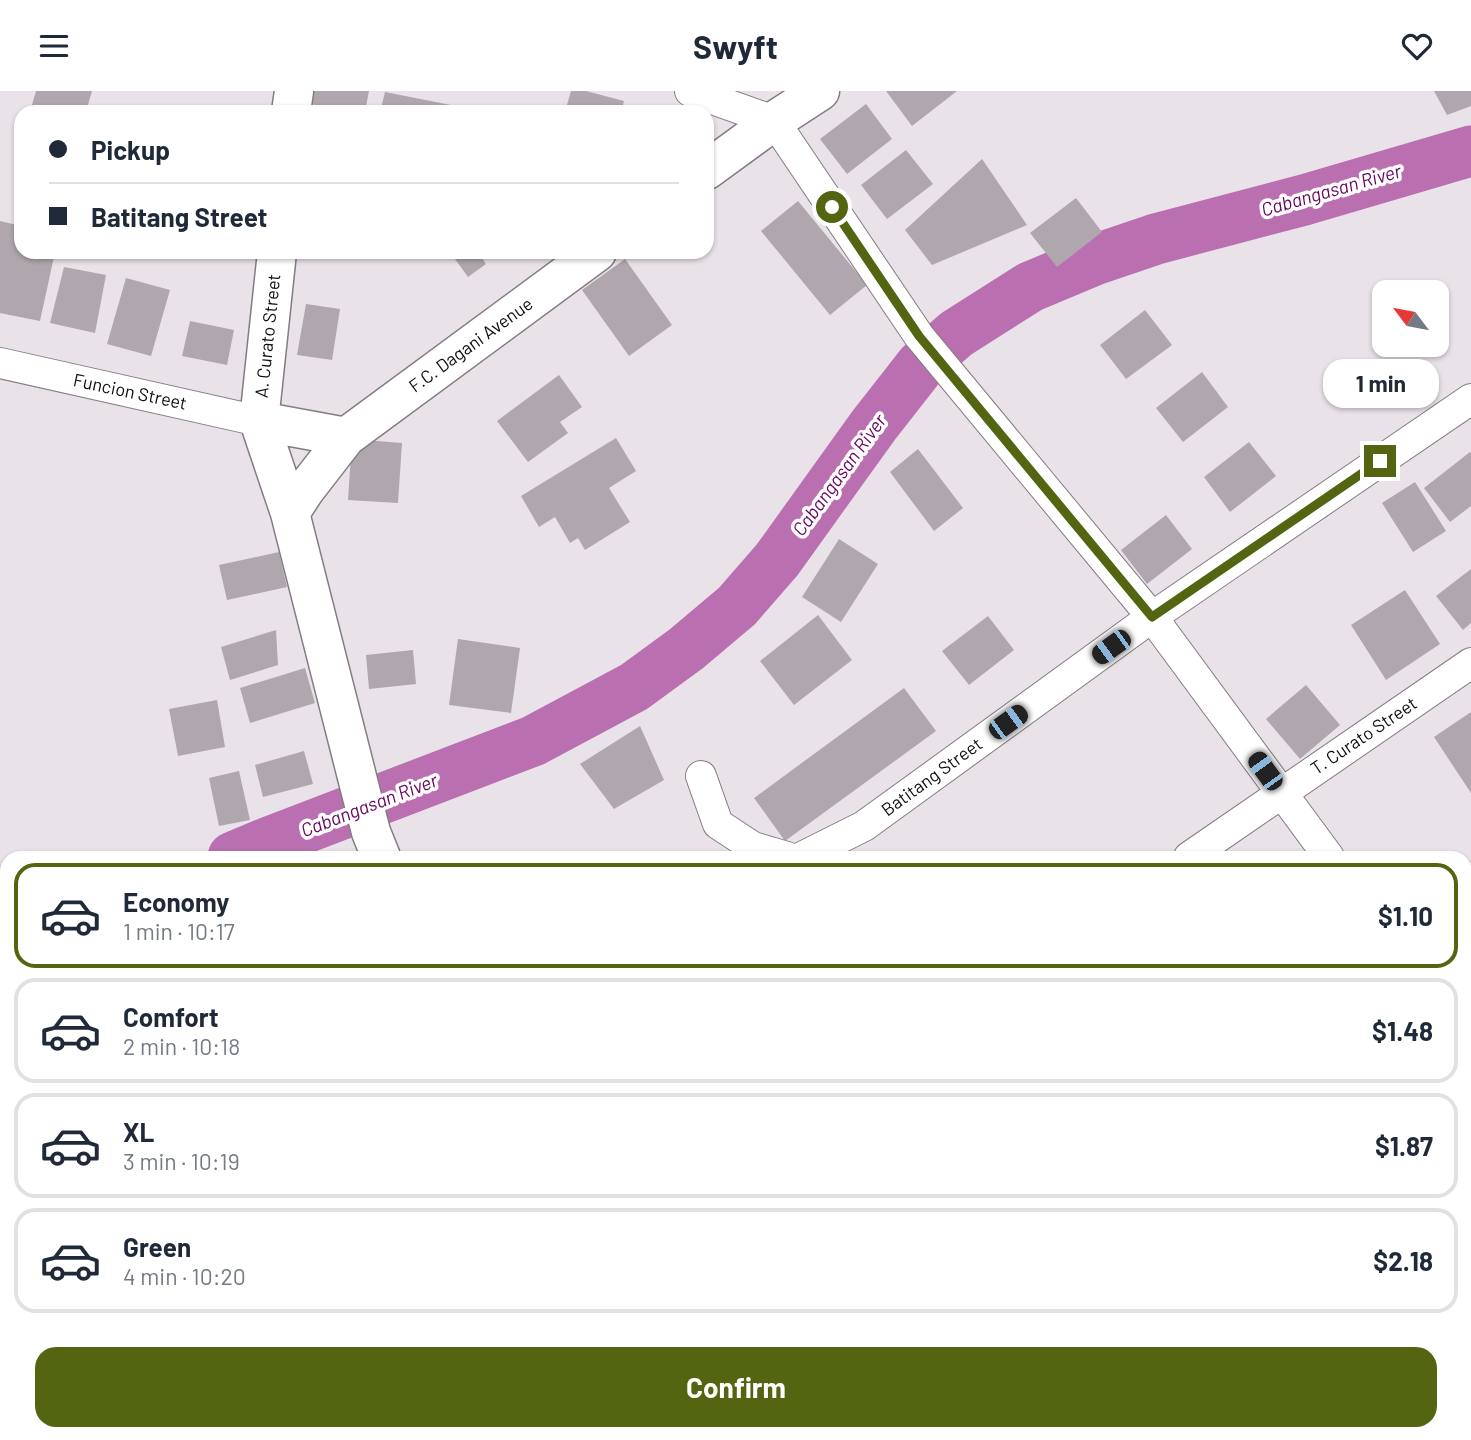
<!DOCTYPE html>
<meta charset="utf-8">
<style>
body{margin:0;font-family:Barlow,sans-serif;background:#f2f2f3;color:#1f2937;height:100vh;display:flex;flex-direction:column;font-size:26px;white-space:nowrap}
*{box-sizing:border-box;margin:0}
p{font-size:23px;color:#747a83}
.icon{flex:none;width:38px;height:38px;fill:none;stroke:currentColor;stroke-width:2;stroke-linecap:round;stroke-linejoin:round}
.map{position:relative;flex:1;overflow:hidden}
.details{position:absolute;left:0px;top:760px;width:1472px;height:590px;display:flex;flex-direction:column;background:#fff;border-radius:21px 21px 0 0;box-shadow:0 2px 5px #0004}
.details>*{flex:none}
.guide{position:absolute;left:14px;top:14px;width:700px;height:154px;border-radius:21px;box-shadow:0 2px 5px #0004;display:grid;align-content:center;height:154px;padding:0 35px;background:#fff}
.needle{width:46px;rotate:302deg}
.tools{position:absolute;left:1372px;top:189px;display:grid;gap:14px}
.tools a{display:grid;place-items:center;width:77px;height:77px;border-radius:14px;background:#fff;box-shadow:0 2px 5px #0004;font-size:35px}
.end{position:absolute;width:32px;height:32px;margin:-16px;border:9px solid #536510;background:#fff;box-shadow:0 0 0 4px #fff}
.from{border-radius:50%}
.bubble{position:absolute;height:49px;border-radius:21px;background:#fff;box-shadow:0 2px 5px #0004;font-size:23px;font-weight:700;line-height:49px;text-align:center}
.car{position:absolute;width:21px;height:42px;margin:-21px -10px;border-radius:9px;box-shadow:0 0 5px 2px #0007;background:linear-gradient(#222 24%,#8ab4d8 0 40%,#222 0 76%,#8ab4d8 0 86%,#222 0)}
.guide b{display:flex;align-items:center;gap:24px;height:66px;font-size:26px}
.guide b+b{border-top:2px solid #e0e1e3}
.guide i{width:18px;height:18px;background:#1f2937}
ul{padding:12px 0 0;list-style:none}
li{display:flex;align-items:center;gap:21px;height:105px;margin:0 14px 10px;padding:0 21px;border:4px solid #e0e1e3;border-radius:21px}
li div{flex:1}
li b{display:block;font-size:26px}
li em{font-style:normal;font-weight:700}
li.selected{border-color:#536510}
li>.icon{width:63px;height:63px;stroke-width:1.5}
.button{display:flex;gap:14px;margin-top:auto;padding:14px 35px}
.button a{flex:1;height:80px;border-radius:21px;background:#536510;color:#fff;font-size:28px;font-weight:700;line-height:80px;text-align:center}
header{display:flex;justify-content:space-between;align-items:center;height:91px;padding:0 35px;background:#fff;font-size:32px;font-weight:700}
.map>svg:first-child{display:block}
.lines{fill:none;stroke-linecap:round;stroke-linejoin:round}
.river{stroke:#ba70b0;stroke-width:51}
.building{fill:#afa7ad}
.street-casing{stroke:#837c82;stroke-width:32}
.secondary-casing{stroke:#837c82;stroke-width:41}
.street{stroke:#fff;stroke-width:30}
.secondary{stroke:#fff;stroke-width:38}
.route{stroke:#536510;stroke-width:9}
.labels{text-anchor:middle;stroke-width:7;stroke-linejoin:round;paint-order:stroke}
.street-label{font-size:18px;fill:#0e0c0e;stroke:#fff}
.water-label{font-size:19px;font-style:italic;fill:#66055f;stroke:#fff}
</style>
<header><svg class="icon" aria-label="menu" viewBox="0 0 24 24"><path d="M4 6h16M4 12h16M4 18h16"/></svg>Swyft<svg class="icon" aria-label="heart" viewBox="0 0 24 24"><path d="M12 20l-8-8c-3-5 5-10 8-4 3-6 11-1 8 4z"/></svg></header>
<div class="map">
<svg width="1471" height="1349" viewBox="0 0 1471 1349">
<rect width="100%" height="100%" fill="#eae2e9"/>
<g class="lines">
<path class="river" d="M233,766L269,751L533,650L634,596L686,558L737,515L777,469L874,334L921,274L956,243L1030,196L1097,168L1156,148L1304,109L1471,60
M0,872L7,868"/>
</g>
<path class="building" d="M36,0H92L86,21H30Z
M308,0H369L365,21H352L305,12Z
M571,0H586L624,10L621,21H565Z
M886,0H957L912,35Z
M1434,0H1471V15L1447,24Z
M385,1L461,16L460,21H380Z
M866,13L892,48L847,83L820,48Z
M906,59L933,93L887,128L861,94Z
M982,68L1027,134L932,174L905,139Z
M1076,107L1102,141L1057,176L1030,142Z
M798,110L867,194L830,224L761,140Z
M0,130L21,135V161H55L40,230L0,222Z
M450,161H478L486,173L468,186Z
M625,168L672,234L629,265L582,199Z
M64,176L106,184L95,242L50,232Z
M126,187L170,199L151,265L107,253Z
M306,213L340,218L332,269L297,264Z
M1145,219L1172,254L1126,288L1100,254Z
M190,230L234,239L227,274L182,265Z
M1202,281L1228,316L1183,351L1156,317Z
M559,284L582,316L560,331L568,342L528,371L497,330Z
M616,347L636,380L609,397L630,431L585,459L578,447L570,452L555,426L539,436L521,405Z
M352,348L402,352L398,412L348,409Z
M1249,351L1276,385L1230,421L1204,386Z
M918,358L963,417L934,440L890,381Z
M1470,361L1471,363V415L1450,431L1424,397Z
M1415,391L1446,440L1413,461L1382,412Z
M1166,424L1192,458L1147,493L1121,459Z
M839,448L878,473L841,531L802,506Z
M279,461L287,496L227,509L219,474Z
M1471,478V532L1463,539L1436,505Z
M1405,499L1440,553L1386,589L1351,534Z
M818,524L852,569L794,614L760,570Z
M988,525L1014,559L969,594L942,560Z
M276,539L278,574L230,589L221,556Z
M458,548L520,557L511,622L449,614Z
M413,559L416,593L369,598L366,564Z
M305,577L315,612L250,632L240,597Z
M1306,594L1340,634L1300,668L1266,628Z
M904,597L936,640L785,750L754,707Z
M217,609L225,656L178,665L169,618Z
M1471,621V702L1434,646Z
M640,635L664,689L614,718L580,673Z
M304,660L313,693L263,706L255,674Z
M239,680L250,729L219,735L209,687Z
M70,1342H120L119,1349H69Z
M231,1342H279L278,1349H230Z
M287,1342H322V1349H286Z
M1233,1342H1316L1315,1349H1231Z"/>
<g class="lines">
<g class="street-casing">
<path id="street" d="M690,0L774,30L919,245L1152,526L1329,766
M0,272L259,330
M701,685L718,733L753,756L787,766
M802,766L864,735L1152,526L1471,308
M1189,766L1471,572
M1465,857L1471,853
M1465,967L1471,978
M1126,1342L1132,1349
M873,1349L875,1342"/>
</g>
<g class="secondary-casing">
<path id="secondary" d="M291,21L294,0
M707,79L774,30L820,0
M277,161L259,330L290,422L371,741L381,766
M259,330L346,346
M290,422L305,399L346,346L597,161
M948,1342L955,1349
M344,1349L345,1342"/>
</g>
<use href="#street" class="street"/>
<use href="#secondary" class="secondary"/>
</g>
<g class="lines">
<path class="route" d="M832,116L919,245L1152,526L1380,370"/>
</g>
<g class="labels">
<g class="street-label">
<text transform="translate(268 245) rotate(-84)" y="6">A. Curato Street</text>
<text transform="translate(471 254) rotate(-36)" y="6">F.C. Dagani Avenue</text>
<text transform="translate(130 301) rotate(12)" y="6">Funcion Street</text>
<text transform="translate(1364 645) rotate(-34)" y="6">T. Curato Street</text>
<text transform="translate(932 686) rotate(-36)" y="6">Batitang Street</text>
</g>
<g class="water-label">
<text transform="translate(1331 99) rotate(-16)" y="7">Cabangasan River</text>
<text transform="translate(839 384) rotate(-54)" y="7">Cabangasan River</text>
<text transform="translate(369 714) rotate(-21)" y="7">Cabangasan River</text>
</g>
</g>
</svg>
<div class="tools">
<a><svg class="needle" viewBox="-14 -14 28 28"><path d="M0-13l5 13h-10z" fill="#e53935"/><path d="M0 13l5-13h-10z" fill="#747a83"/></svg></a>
</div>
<i class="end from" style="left:832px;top:116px"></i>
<i class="end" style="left:1380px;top:370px"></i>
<div class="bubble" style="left:1323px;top:268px;width:116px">1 min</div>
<i class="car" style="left:1111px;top:556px;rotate:234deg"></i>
<i class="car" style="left:1008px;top:631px;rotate:54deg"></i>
<i class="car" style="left:1265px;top:680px;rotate:324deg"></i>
<div class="guide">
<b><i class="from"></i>Pickup</b>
<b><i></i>Batitang Street</b>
</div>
<section class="details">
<ul>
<li class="selected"><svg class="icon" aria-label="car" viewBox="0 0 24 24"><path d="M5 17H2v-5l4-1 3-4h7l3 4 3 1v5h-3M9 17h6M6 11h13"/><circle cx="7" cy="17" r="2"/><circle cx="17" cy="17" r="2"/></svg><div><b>Economy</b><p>1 min · 10:17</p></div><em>$1.10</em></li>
<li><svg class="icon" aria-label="car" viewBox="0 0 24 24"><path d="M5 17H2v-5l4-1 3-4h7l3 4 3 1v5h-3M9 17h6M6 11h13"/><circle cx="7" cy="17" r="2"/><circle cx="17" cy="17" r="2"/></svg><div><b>Comfort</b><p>2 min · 10:18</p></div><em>$1.48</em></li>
<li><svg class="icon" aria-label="car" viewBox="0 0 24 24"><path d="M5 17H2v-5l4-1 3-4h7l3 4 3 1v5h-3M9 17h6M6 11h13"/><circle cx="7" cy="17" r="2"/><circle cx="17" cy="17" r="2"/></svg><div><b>XL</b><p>3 min · 10:19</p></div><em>$1.87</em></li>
<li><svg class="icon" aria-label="car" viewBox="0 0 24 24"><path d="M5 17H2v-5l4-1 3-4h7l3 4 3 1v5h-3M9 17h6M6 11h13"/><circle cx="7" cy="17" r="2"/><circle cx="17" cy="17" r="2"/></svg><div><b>Green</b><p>4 min · 10:20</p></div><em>$2.18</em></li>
</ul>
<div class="button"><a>Confirm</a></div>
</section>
</div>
